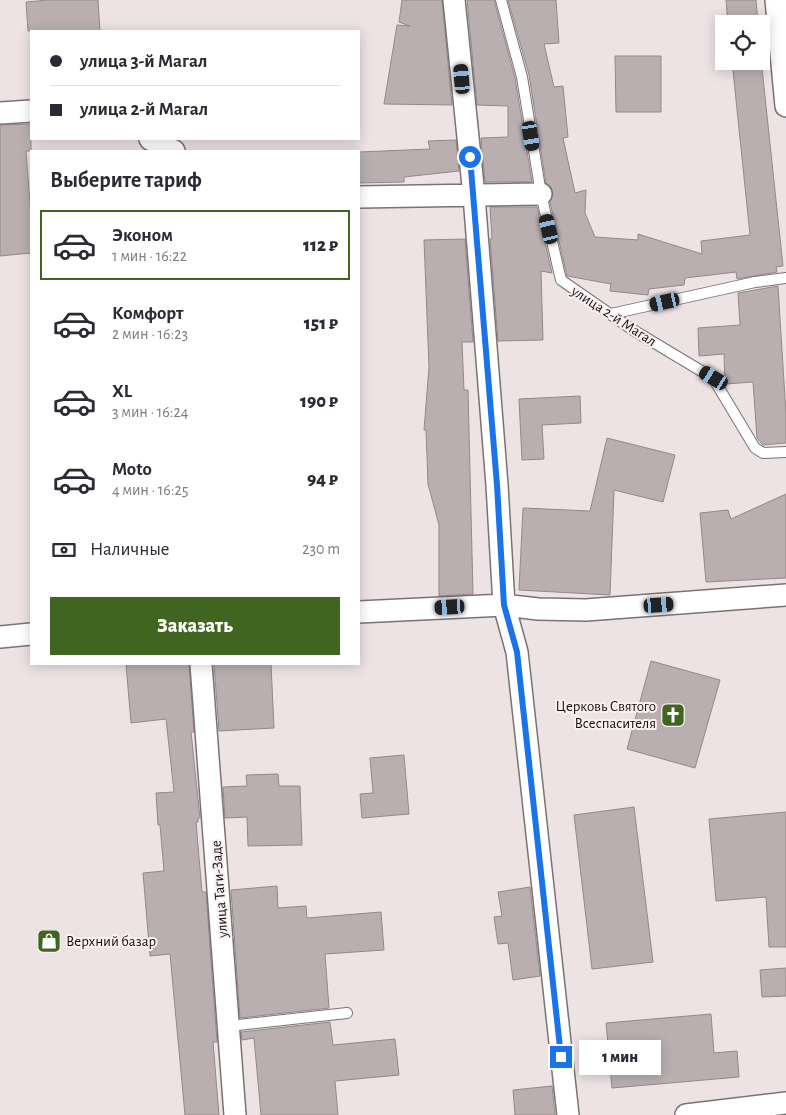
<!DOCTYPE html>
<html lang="ru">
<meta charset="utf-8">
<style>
body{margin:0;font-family:"Alegreya Sans",sans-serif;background:#f7f7f7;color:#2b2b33;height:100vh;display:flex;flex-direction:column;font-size:19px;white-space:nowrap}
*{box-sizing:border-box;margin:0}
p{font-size:16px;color:#7c7c81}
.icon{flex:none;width:28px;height:28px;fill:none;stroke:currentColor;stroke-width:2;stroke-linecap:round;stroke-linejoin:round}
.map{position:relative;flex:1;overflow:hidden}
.sheet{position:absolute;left:30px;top:150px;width:330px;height:515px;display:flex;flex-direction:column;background:#fff;border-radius:0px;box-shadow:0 2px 12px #0003}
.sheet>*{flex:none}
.guide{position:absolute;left:30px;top:30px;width:330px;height:110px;border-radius:0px;box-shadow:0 2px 12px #0003;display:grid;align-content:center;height:110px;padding:0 20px;background:#fff}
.fabs{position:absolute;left:715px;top:15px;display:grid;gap:10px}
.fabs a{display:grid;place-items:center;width:55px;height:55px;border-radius:0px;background:#fff;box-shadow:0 2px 12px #0003;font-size:25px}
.end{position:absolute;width:22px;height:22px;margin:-11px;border:6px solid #1a73e8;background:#fff;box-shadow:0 0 0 2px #fff}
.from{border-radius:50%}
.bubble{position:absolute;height:35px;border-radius:0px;background:#fff;box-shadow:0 2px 12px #0003;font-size:16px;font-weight:800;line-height:35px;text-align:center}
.car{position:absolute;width:15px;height:30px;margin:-15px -8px;border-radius:6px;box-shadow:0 0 4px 1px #0007;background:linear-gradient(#222 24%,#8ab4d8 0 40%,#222 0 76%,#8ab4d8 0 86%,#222 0)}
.guide b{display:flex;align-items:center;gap:18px;height:48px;font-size:19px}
.guide b+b{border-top:1px solid #e1e1e2}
.guide i{width:12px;height:12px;background:#2b2b33}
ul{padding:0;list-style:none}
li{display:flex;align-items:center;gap:15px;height:70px;margin:0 10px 8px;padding:0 10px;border:2px solid transparent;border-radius:0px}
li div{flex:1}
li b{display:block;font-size:19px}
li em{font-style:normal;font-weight:800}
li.selected{border-color:#3f6520}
li>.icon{width:45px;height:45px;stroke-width:1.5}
h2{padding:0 20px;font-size:22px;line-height:60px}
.pay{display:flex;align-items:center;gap:12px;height:55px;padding:0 20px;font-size:19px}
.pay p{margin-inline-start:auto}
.cta{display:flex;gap:10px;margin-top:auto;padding:10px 20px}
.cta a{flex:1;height:58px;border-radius:0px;background:#3f6520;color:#fff;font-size:20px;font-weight:800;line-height:58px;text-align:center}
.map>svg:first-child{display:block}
.building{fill:#b9afb0;stroke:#93898a}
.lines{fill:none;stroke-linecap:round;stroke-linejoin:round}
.lane-casing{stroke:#7c7273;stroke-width:12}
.street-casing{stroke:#7c7273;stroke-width:24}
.lane{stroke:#fff;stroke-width:10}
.street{stroke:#fff;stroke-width:21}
.route{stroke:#1a73e8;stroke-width:6}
.labels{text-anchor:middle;stroke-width:4;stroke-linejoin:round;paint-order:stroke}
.street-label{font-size:15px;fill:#151112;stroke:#faf0f1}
.poi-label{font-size:15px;fill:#151112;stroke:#faf0f1;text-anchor:end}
</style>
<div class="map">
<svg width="786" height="1115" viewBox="0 0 786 1115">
<rect width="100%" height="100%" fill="#ede2e4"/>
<path class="building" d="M48,0H98L100,31H28L26,2Z
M402,0H442L452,105L384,104L397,25L410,26L399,22Z
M467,0H494L515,78L532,182H485L481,138L508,137V106L477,105Z
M508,0H556L559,43L544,44L554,87L563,86L568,137L563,138L575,193L586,190L585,213L595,237L638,240V234L702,254L701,241L750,235L732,61H761V59L783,266L776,267L777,272L737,279L736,272L685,278L684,285L649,289L648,295L610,291L611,284L567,276L550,202L553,193L551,187L546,183L529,75Z
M726,0H756L758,24H728Z
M615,56H661V112H616Z
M31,124V151H26L31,217V253L0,256V125Z
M456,140L459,171L404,177V182L359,183V152L430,149L428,141Z
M490,207H537L552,273L541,271L543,340L498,341L490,239H492Z
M465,239L473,342H462L464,390H468L473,594L439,596V525L428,484L426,430H424L429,367L424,240Z
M778,286L786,414V443L763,445L757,438L753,382L725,384L724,354L699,356L698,328L740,325L738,293Z
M580,396L581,423L542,425L544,459L522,460L519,399Z
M607,438L675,455L663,502L614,490L610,595L519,590L523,508L590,511Z
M786,494V578L706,582L700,513L728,510L731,519Z
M651,661L720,680L695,768L627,749Z
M126,664H189L194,732H191L200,818H198V822H196L202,892H206L217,1042H213L219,1115H185L170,954L150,956L143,873L164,871L160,825H158L156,793L174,792L166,719L131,723Z
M214,664H271L274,728L219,731Z
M404,755L409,814L362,818L360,794L373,793L370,758Z
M278,774L279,786H300L302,845L248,846L247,817L225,818L223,787L247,786L246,775Z
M634,807L653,962L592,969L574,815Z
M786,812V947H769L766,897L716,901L709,819Z
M277,886L278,908L306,906L307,918L381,912L384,950L325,954L329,1008L240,1018L231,890Z
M530,887L540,976L513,980L508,943L498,944L494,917L502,916L498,892Z
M786,968V996L762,997L760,970Z
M711,1014L714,1053L737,1051L739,1077L612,1088L606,1023Z
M330,1022L333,1045L395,1039L399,1075L335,1081L338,1115H261L254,1038L242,1040L241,1032Z
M552,1086L555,1115H515L513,1090Z"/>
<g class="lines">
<g class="lane-casing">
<path id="lane" d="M501,0L522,77L541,194L561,280L633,330L713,378L755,448L763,453L786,452
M611,314L755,282L786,278
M229,1026L347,1013"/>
</g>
<g class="street-casing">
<path id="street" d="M454,0L474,196L497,485L504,605L517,652L568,1115
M776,0L786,106
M0,113L31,111
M150,139L174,151
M359,197L541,194
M359,612L504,605L538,609L586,610L786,595
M0,637L31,634
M201,664L235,1115
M686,1115L786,1103"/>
</g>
<use href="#lane" class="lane"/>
<use href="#street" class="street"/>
</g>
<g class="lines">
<path class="route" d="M470,157L497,485L504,605L517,652L561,1057"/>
</g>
<defs>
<g id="church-square" transform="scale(1.25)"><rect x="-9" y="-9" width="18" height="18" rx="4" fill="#3f6520" stroke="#faf0f1"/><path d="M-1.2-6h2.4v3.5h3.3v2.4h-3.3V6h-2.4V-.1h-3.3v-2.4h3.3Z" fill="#fff"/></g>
<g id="shop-square" transform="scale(1.25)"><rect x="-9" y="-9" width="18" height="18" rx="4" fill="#3f6520" stroke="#faf0f1"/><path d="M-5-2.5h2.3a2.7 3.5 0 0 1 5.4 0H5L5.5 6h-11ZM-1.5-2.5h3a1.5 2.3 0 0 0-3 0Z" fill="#fff"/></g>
</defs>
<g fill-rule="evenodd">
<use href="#church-square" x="673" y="715"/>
<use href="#shop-square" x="49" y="941"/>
</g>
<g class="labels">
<g class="street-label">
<text transform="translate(614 316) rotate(33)" y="5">улица 2-й Магал</text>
<text transform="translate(219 889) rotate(-94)" y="5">улица Таги-Заде</text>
</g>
<g class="poi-label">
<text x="656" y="711">Церковь Святого<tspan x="656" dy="17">Всеспасителя</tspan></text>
<text x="66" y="946" text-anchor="start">Верхний базар</text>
</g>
</g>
</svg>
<div class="fabs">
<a><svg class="icon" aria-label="locate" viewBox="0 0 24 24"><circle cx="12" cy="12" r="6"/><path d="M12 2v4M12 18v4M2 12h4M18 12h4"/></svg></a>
</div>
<i class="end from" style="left:470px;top:157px"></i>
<i class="end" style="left:561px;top:1057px"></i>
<div class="bubble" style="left:579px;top:1040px;width:82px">1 мин</div>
<i class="car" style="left:462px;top:79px;rotate:355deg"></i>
<i class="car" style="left:531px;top:136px;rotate:171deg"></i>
<i class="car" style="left:549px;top:229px;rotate:347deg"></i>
<i class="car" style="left:665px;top:302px;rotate:257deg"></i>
<i class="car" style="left:714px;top:378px;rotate:301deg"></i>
<i class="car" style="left:659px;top:605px;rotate:86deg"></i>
<i class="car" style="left:450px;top:607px;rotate:267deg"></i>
<div class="guide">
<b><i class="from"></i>улица 3-й Магал</b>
<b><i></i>улица 2-й Магал</b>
</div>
<section class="sheet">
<h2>Выберите тариф</h2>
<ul>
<li class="selected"><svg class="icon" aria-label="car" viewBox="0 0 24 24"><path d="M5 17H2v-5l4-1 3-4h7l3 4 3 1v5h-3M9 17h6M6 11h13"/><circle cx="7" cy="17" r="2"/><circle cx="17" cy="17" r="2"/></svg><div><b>Эконом</b><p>1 мин · 16:22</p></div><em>112 ₽</em></li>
<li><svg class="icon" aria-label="car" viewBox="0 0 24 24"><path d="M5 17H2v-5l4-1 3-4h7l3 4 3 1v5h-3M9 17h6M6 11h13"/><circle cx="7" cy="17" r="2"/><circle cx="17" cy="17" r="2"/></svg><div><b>Комфорт</b><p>2 мин · 16:23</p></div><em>151 ₽</em></li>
<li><svg class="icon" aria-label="car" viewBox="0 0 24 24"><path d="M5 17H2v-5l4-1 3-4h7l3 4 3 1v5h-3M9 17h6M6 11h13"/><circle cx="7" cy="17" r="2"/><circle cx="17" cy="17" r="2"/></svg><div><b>XL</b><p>3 мин · 16:24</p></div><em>190 ₽</em></li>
<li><svg class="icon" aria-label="car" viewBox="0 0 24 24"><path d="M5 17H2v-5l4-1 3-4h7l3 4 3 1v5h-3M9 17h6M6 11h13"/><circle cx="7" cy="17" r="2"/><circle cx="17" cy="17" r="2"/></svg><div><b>Moto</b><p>4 мин · 16:25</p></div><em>94 ₽</em></li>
</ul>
<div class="pay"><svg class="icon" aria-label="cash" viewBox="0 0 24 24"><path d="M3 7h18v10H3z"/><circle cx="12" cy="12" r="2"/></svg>Наличные<p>230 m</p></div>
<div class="cta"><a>Заказать</a></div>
</section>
</div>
